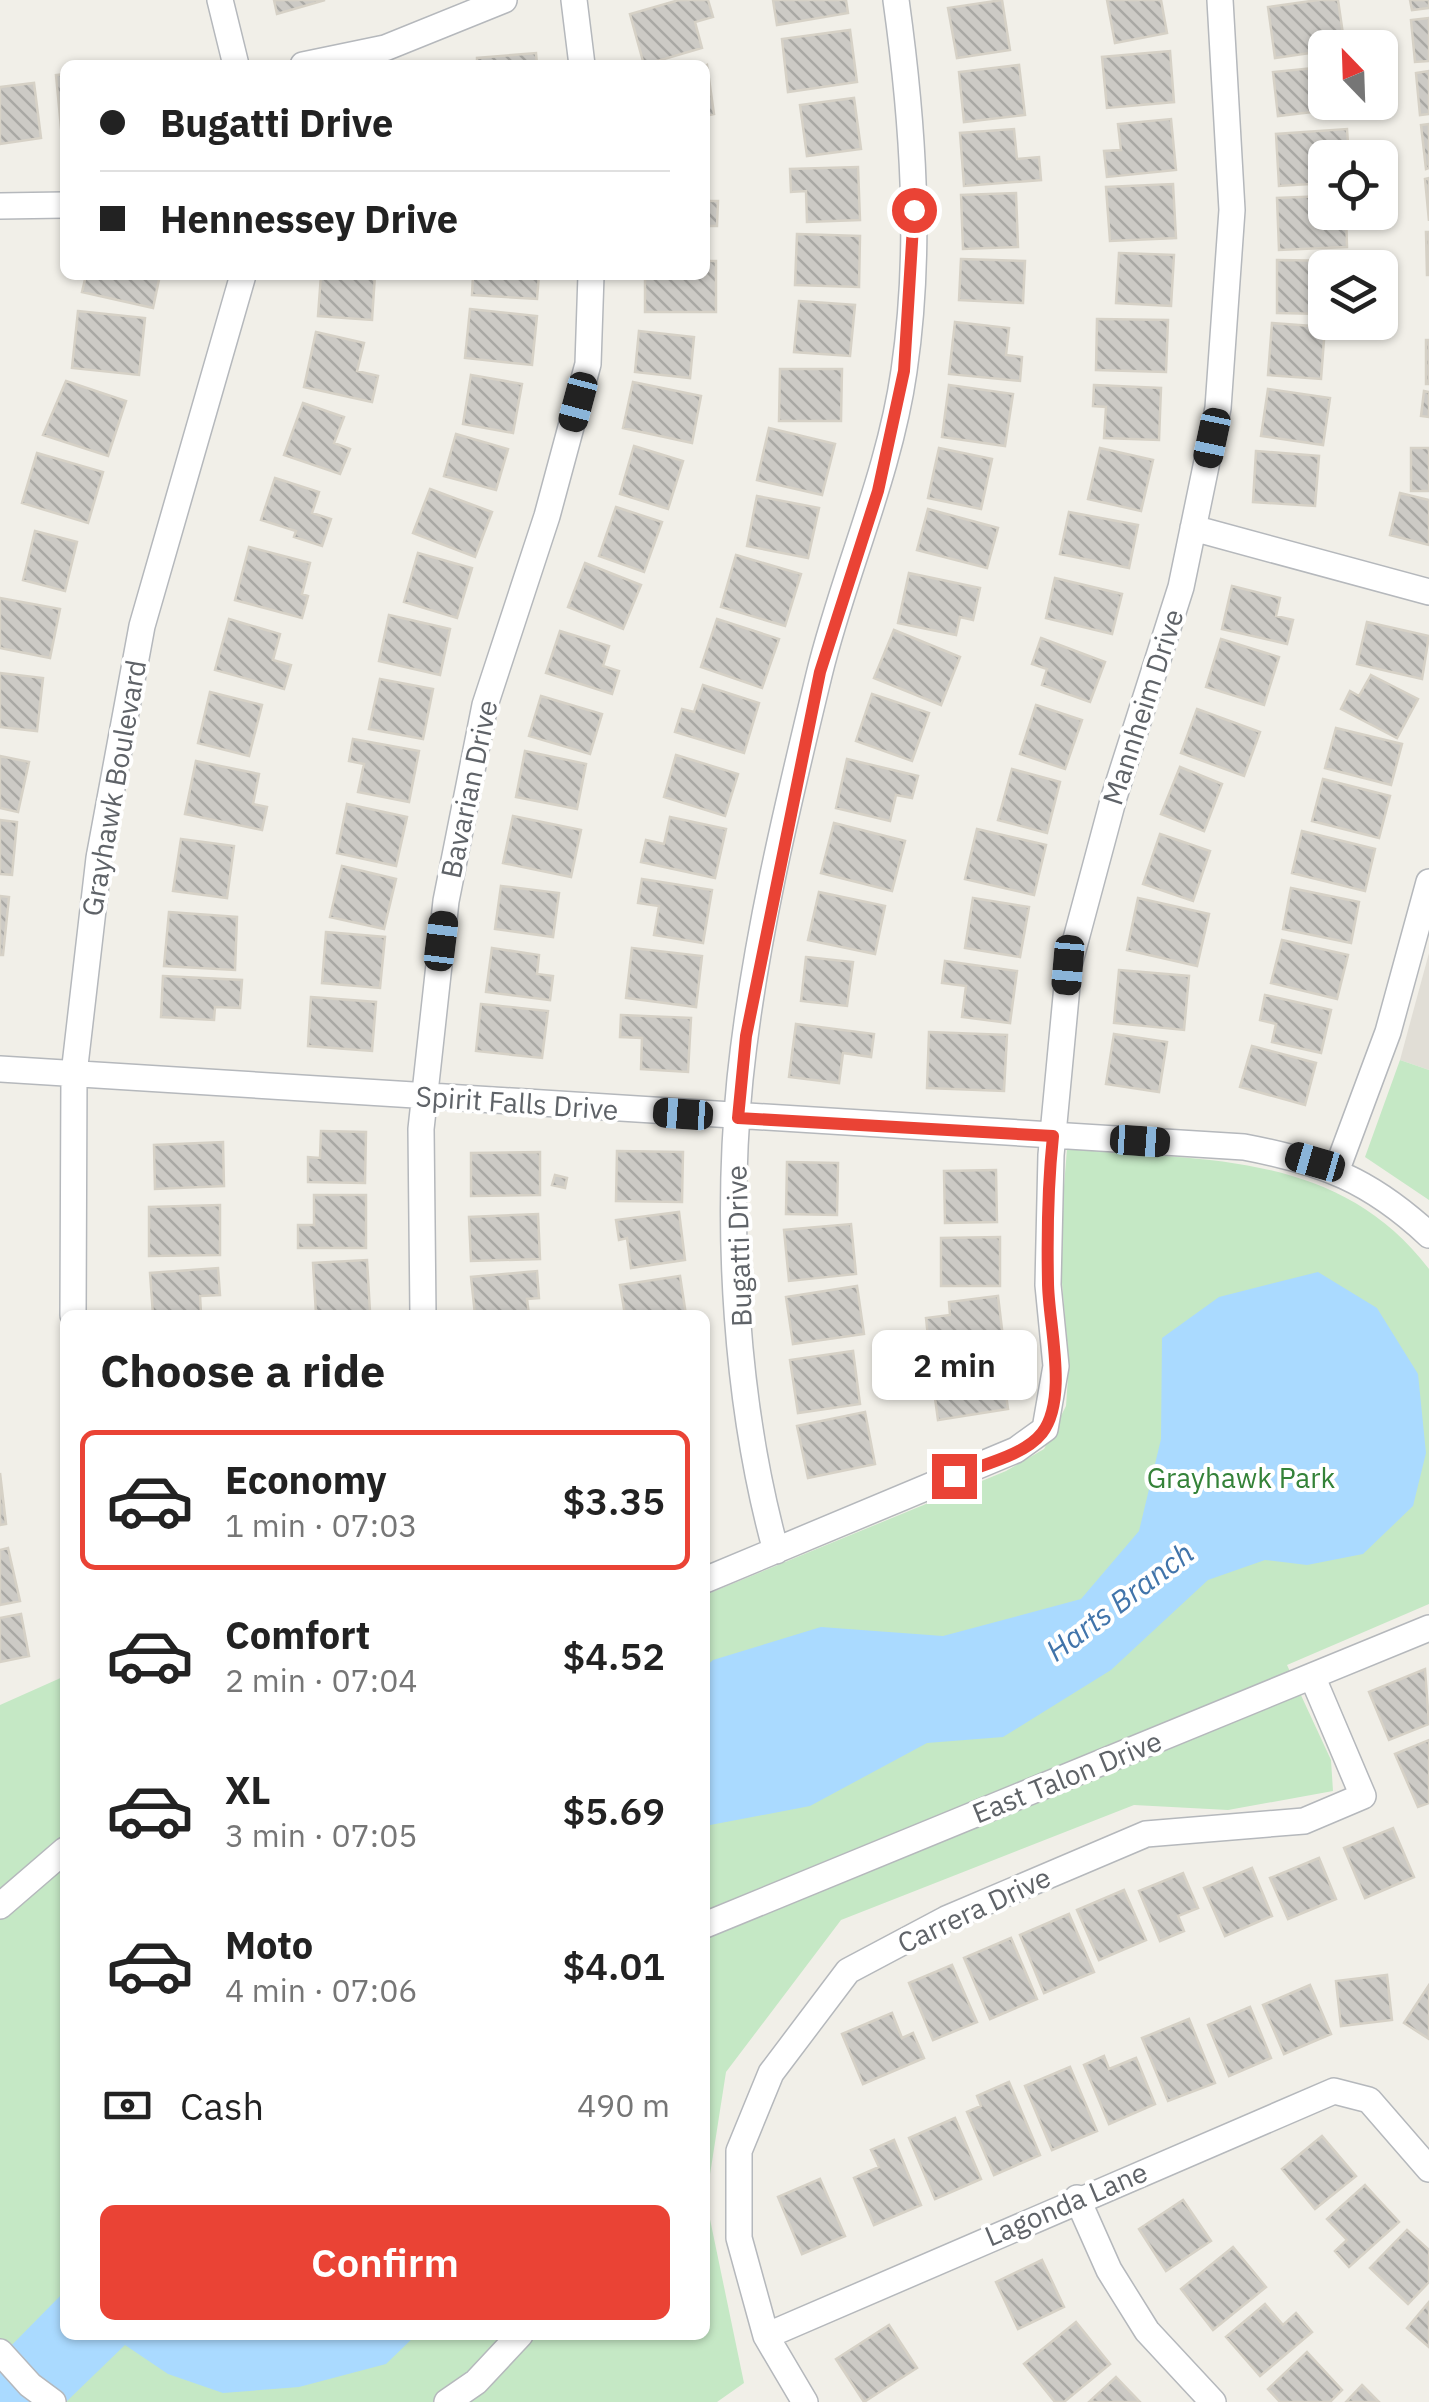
<!DOCTYPE html>
<meta charset="utf-8">
<style>
body{margin:0;font-family:"IBM Plex Sans",sans-serif;background:#f2f2f2;color:#222;height:100vh;display:flex;flex-direction:column;font-size:38px;white-space:nowrap}
*{box-sizing:border-box;margin:0}
p{font-size:32px;color:#767676}
.icon{flex:none;width:55px;height:55px;fill:none;stroke:currentColor;stroke-width:2;stroke-linecap:round;stroke-linejoin:round}
.map{position:relative;flex:1;overflow:hidden}
.panel{position:absolute;left:60px;top:1310px;width:650px;height:1030px;display:flex;flex-direction:column;background:#fff;border-radius:15px;box-shadow:0 2px 8px #0004}
.panel>*{flex:none}
.guide{position:absolute;left:60px;top:60px;width:650px;height:220px;border-radius:15px;box-shadow:0 2px 8px #0004;display:grid;align-content:center;height:220px;padding:0 40px;background:#fff}
.needle{width:65px;rotate:337deg}
.tools{position:absolute;left:1308px;top:30px;display:grid;gap:20px}
.tools a{display:grid;place-items:center;width:90px;height:90px;border-radius:15px;background:#fff;box-shadow:0 2px 8px #0004;font-size:50px}
.end{position:absolute;width:45px;height:45px;margin:-22px;border:12px solid #ea4335;background:#fff;box-shadow:0 0 0 5px #fff}
.from{border-radius:50%}
.bubble{position:absolute;height:70px;border-radius:15px;background:#fff;box-shadow:0 2px 8px #0004;font-size:32px;font-weight:600;line-height:70px;text-align:center}
.car{position:absolute;width:30px;height:60px;margin:-30px -15px;border-radius:12px;box-shadow:0 0 8px 2px #0007;background:linear-gradient(#222 24%,#8ab4d8 0 40%,#222 0 76%,#8ab4d8 0 86%,#222 0)}
.guide b{display:flex;align-items:center;gap:35px;height:95px;font-size:38px}
.guide b+b{border-top:2px solid #e0e0e0}
.guide i{width:25px;height:25px;background:#222}
ul{padding:0;list-style:none}
li{display:flex;align-items:center;gap:30px;height:140px;margin:0 20px 15px;padding:0 20px;border:5px solid transparent;border-radius:15px}
li div{flex:1}
li b{display:block;font-size:38px}
li em{font-style:normal;font-weight:600}
li.selected{border-color:#ea4335}
li>.icon{width:90px;height:90px;stroke-width:1.5}
h2{padding:0 40px;font-size:45px;line-height:120px}
.pay{display:flex;align-items:center;gap:25px;height:110px;padding:0 40px;font-size:38px}
.pay p{margin-inline-start:auto}
.cta{display:flex;gap:20px;margin-top:auto;padding:20px 40px}
.cta a{flex:1;height:115px;border-radius:15px;background:#ea4335;color:#fff;font-size:40px;font-weight:600;line-height:115px;text-align:center}
.map>svg:first-child{display:block}
.education{fill:#e1ded6}
.green{fill:#c5e8c5}
.water{fill:#aadaff}
.building{fill:url(#building-back-hatch);stroke:#d6d1c6;stroke-width:2.5}
.lines{fill:none;stroke-linecap:round;stroke-linejoin:round}
.minor-casing{stroke:#b5b8bc;stroke-width:28}
.minor{stroke:#fff;stroke-width:25}
.route{stroke:#ea4335;stroke-width:12}
.labels{text-anchor:middle;stroke-width:8;stroke-linejoin:round;paint-order:stroke}
.street-label{font-size:28px;fill:#5f6368;stroke:#fff}
.park-label{font-size:28px;fill:#348238;stroke:#fff}
.water-label{font-size:30px;font-style:italic;fill:#4174aa;stroke:#fff}
</style>
<div class="map">
<svg width="1429" height="2402" viewBox="0 0 1429 2402">
<defs>
<pattern id="building-back-hatch" width="6" height="6" patternUnits="userSpaceOnUse" patternTransform="scale(2.5)"><rect width="6" height="6" fill="#cccac5"/><path d="M-1 5l2 2M0 0l6 6M5-1l2 2" fill="none" stroke="#a9a8a4"/></pattern>
</defs>
<rect width="100%" height="100%" fill="#f1efe8"/>
<path class="education" d="M1429,953V1070L1400,1060Z"/>
<path class="green" d="M1400,1060L1429,1070V1200L1365,1157Z
M1067,1149C1202,1161 1338,1150 1429,1269V1604L1287,1665L1331,1760L1333,1791L1228,1810L1134,1805L841,1920L726,2072L706,2200L744,2383L717,2402H0V1705L65,1676V2335H705V1595L1006,1471L1044,1449L1066,1406L1069,1363L1059,1249Z"/>
<path class="water" d="M1318,1272L1377,1308L1418,1374L1426,1453L1413,1506L1363,1554L1307,1565L1265,1560L1208,1580L1111,1670L1003,1737L927,1743L810,1806L705,1826V1667L713,1660L821,1627L943,1636L1081,1599L1139,1531L1161,1439L1162,1338L1219,1297Z
M65,2291V2335H416L386,2364L299,2387L223,2393L168,2374L125,2345L66,2402H0V2357Z"/>
<path class="building" d="M274,0H325L277,14Z
M679,0H708L713,17L695,22L702,48L644,65L630,14Z
M773,0H846L848,13L777,25Z
M1002,0L1010,50L957,58L948,8Z
M1107,0H1161L1167,33L1115,43Z
M1318,0H1338L1345,48L1275,58L1268,7Z
M1410,0H1429V8L1412,10Z
M1429,18V61L1415,62L1411,20Z
M850,30L857,82L788,92L782,39Z
M1170,51L1174,102L1107,108L1102,57Z
M536,53L537,65H477V58Z
M707,65L714,114L705,116V66Z
M1019,65L1025,115L964,122L959,72Z
M1325,67V102H1347V108L1278,116L1273,72Z
M1429,71V114L1420,115L1416,73Z
M65,74V138H62L56,75Z
M34,83L41,138L0,144V87Z
M854,98L861,149L807,156L800,105Z
M1171,119L1176,170L1107,177L1104,151L1121,150L1118,124Z
M1429,124V168L1426,169L1421,125Z
M1014,129L1017,159L1039,157L1041,180L964,186L960,133Z
M1347,129L1349,158H1325V183L1279,186L1276,134Z
M705,134H707L708,185H705Z
M858,167L860,220L807,222L806,191L791,192L790,169Z
M1429,178V221L1425,179Z
M1173,184L1176,238L1110,241L1106,187Z
M1016,193L1018,247L963,249L961,195Z
M1325,196V212H1346L1347,247L1279,250L1277,198Z
M705,201H718L717,226H705Z
M1426,232H1429V275H1427Z
M797,234L860,236L859,287L795,285Z
M1119,253L1174,255L1171,306L1116,303Z
M961,259L1025,261L1023,303L959,300Z
M1277,260L1342,261L1341,268H1325V314L1277,313Z
M705,261H716V312H645V275H705Z
M86,275H160L153,308L82,292Z
M321,275H375L372,320L318,316Z
M473,275H539L537,299L472,295Z
M799,301L855,305L850,356L794,352Z
M470,309L537,316L532,365L465,358Z
M78,311L145,318L139,375L72,368Z
M1097,319L1168,320L1166,372L1096,370Z
M955,322L1009,328L1006,355L1022,357L1020,381L949,374Z
M1272,323L1325,327L1321,379L1268,375Z
M639,331L694,337L690,378L635,372Z
M316,332L364,343L357,371L378,376L372,402L304,387Z
M1426,340H1429V384H1426Z
M780,369H842L841,421H779Z
M471,375L522,384L513,433L463,424Z
M66,381L126,401L108,456L43,435Z
M633,382L701,396L692,443L623,428Z
M949,385L1013,394L1005,446L942,437Z
M1094,385L1161,388L1159,440L1104,438L1106,407L1093,406Z
M1268,389L1330,398L1323,445L1261,436Z
M1424,391L1429,392V417L1421,416Z
M303,403L344,417L334,443L350,449L340,474L284,455Z
M769,428L835,444L822,495L757,480Z
M456,434L508,449L496,490L444,476Z
M634,446L683,461L668,509L620,494Z
M939,448L992,459L981,509L928,498Z
M1100,448L1153,460L1141,511L1088,499Z
M1411,448H1429V491H1411Z
M1256,451L1319,456L1315,506L1253,502Z
M37,453L103,472L88,523L22,503Z
M275,478L319,492L312,513L331,519L322,546L294,537L296,531L261,520Z
M430,489L492,512L475,557L413,533Z
M1400,493L1429,500V545L1390,535Z
M757,496L819,508L808,558L747,546Z
M616,507L662,522L644,572L599,556Z
M928,509L998,528L987,568L917,550Z
M1069,512L1138,525L1129,568L1060,554Z
M35,531L77,542L65,591L23,580Z
M249,547L310,563L302,594L308,596L302,618L235,600Z
M418,553L472,568L457,618L404,602Z
M736,555L801,574L785,626L721,607Z
M585,563L641,585L623,629L568,607Z
M909,573L980,588L973,620L960,617L956,635L898,623Z
M1055,578L1122,594L1112,634L1046,618Z
M1232,586L1280,598L1276,616L1293,620L1287,644L1222,629Z
M0,598L60,609L50,658L0,648Z
M389,615L450,629L440,675L379,661Z
M229,619L280,634L273,660L291,665L284,689L215,670Z
M717,619L779,639L762,688L701,667Z
M1367,622L1429,636L1422,679L1357,664Z
M894,630L960,657L941,705L874,678Z
M560,631L609,646L603,666L619,671L612,694L546,673Z
M1041,638L1105,662L1090,702L1042,685L1047,669L1032,664Z
M1221,639L1279,657L1264,705L1206,687Z
M0,673L43,678L37,731L0,727Z
M1371,675L1418,699L1397,738L1341,709L1350,691L1359,696Z
M380,679L433,689L423,739L369,729Z
M703,685L759,703L744,753L675,732L682,709L694,712Z
M210,692L262,705L249,756L198,743Z
M872,694L929,713L912,761L856,741Z
M541,696L602,714L590,754L529,736Z
M1036,705L1082,720L1065,769L1020,754Z
M1197,709L1260,732L1244,776L1181,753Z
M1336,728L1402,744L1391,785L1325,768Z
M353,739L419,751L409,802L358,792L364,764L349,761Z
M525,751L586,764L577,809L516,797Z
M676,755L738,774L725,816L664,797Z
M0,756L29,762L18,812L0,808Z
M847,759L918,776L912,798L896,795L890,821L836,808Z
M196,761L259,774L253,804L267,807L262,830L185,814Z
M1180,767L1222,784L1204,831L1161,814Z
M1012,769L1060,782L1047,833L998,820Z
M1323,779L1390,796L1379,838L1312,821Z
M347,804L407,817L396,866L337,853Z
M513,816L581,830L571,877L503,863Z
M670,817L726,829L715,878L641,862L646,840L664,844Z
M0,820L17,822L12,875L0,874Z
M834,823L905,841L892,891L821,873Z
M977,829L1046,845L1034,895L965,879Z
M1302,831L1375,849L1365,891L1292,873Z
M1160,834L1210,851L1193,901L1143,884Z
M181,839L234,846L227,898L173,891Z
M342,866L396,879L384,929L330,917Z
M642,879L712,890L703,943L654,935L659,906L638,903Z
M501,886L559,893L553,937L495,929Z
M1291,888L1359,902L1351,943L1283,929Z
M819,892L885,906L875,954L808,940Z
M0,896L9,897L3,955H0Z
M973,898L1029,907L1020,957L965,948Z
M1138,898L1209,914L1197,966L1127,950Z
M169,912L237,917L235,970L164,966Z
M326,932L385,937L380,988L322,983Z
M1282,940L1348,955L1337,999L1271,983Z
M492,948L539,955L537,974L553,976L550,1000L486,992Z
M632,948L702,956L696,1007L626,998Z
M806,957L853,962L847,1006L801,1001Z
M945,961L1017,971L1010,1023L962,1017L966,986L942,983Z
M1119,970L1189,976L1184,1030L1114,1023Z
M163,976L242,980L240,1008L215,1007L214,1020L161,1017Z
M1265,995L1331,1010L1321,1053L1272,1042L1276,1024L1260,1020Z
M311,997L376,1002L372,1051L308,1046Z
M481,1004L548,1011L542,1058L476,1051Z
M621,1015L691,1018L688,1072L641,1069L642,1038L620,1037Z
M796,1024L874,1034L871,1057L843,1053L839,1083L789,1077Z
M929,1032L1007,1035L1004,1091L927,1088Z
M1114,1034L1167,1042L1159,1092L1106,1084Z
M1252,1046L1316,1063L1305,1105L1240,1087Z
M321,1131L366,1132L365,1183L308,1182V1157L320,1158Z
M223,1142L224,1186L155,1189L154,1145Z
M617,1151L683,1152L682,1202L616,1201Z
M540,1152V1195L471,1196V1153Z
M787,1162L838,1163L837,1215L786,1214Z
M996,1170L997,1222L945,1223L944,1171Z
M555,1175L567,1178L565,1188L552,1185Z
M314,1195H366V1248H298V1225H314Z
M220,1205V1255L149,1256V1207Z
M679,1212L685,1260L631,1268L627,1238L619,1240L616,1220Z
M538,1214L540,1259L471,1261L469,1217Z
M851,1224L856,1274L789,1281L784,1230Z
M1000,1237V1286H941V1238Z
M367,1260L370,1312L316,1314L313,1263Z
M218,1268L220,1295L200,1296L201,1313L153,1315L150,1273Z
M537,1271L539,1298L527,1299L529,1315H475L471,1277Z
M680,1276L686,1315H625L620,1285Z
M857,1286L864,1334L793,1344L786,1297Z
M998,1296L1004,1346L930,1355L926,1318L950,1315L949,1302Z
M853,1351L860,1404L798,1413L790,1360Z
M1001,1359L1008,1409L938,1420L931,1369Z
M865,1412L875,1464L808,1478L797,1426Z
M0,1473L6,1524L0,1525Z
M8,1548L20,1601L0,1605V1550Z
M21,1614L29,1656L0,1662V1618Z
M1425,1669L1429,1724L1389,1740L1369,1692Z
M1429,1740V1803L1418,1807L1395,1754Z
M1393,1828L1414,1877L1365,1898L1344,1848Z
M1319,1858L1336,1899L1288,1919L1270,1878Z
M1252,1868L1272,1916L1225,1936L1204,1888Z
M1183,1873L1198,1908L1178,1916L1184,1931L1160,1941L1139,1891Z
M1124,1890L1146,1940L1099,1960L1077,1910Z
M1069,1914L1094,1972L1044,1993L1020,1935Z
M1011,1938L1037,1999L990,2019L964,1958Z
M952,1965L977,2022L933,2040L909,1983Z
M1387,1975L1392,2020L1341,2026L1336,1981Z
M1310,1985L1331,2034L1284,2054L1263,2005Z
M1429,1985V2039L1404,2023Z
M1250,2007L1271,2058L1229,2076L1208,2025Z
M892,2013L902,2038L913,2033L924,2058L863,2084L842,2034Z
M1189,2019L1215,2083L1168,2101L1142,2038Z
M1104,2056L1109,2069L1136,2058L1155,2104L1109,2124L1084,2065Z
M1070,2067L1097,2131L1052,2150L1025,2086Z
M1009,2082L1040,2155L994,2175L967,2112L981,2106L977,2096Z
M955,2118L981,2179L935,2199L909,2138Z
M1322,2136L1356,2176L1315,2209L1282,2169Z
M894,2140L921,2205L874,2225L854,2178L879,2167L871,2150Z
M820,2179L845,2236L802,2254L778,2197Z
M1365,2185L1399,2222L1349,2267L1335,2251L1347,2240L1327,2219Z
M1183,2200L1211,2241L1166,2271L1139,2229Z
M1407,2230L1429,2250V2282L1408,2304L1370,2268Z
M1233,2247L1266,2287L1213,2330L1181,2289Z
M1042,2260L1064,2307L1018,2329L996,2282Z
M1429,2302V2347L1407,2328Z
M1265,2304L1283,2325L1296,2313L1312,2332L1260,2376L1226,2337Z
M1076,2322L1110,2364L1064,2402H1055L1024,2364Z
M889,2325L917,2368L864,2402L836,2359Z
M1307,2352L1342,2390L1330,2402H1280L1268,2389Z
M1116,2377L1140,2402H1089Z
M1362,2385L1379,2402H1346Z"/>
<g class="lines">
<g class="minor-casing">
<path id="minor" d="M220,0L236,65
M574,0L582,65
M303,65L385,48L504,0
M0,206L65,205
M1193,528L1429,592
M0,1069L1244,1147C1323,1162 1370,1180 1429,1235
M1337,1169L1388,1032L1429,882
M73,1315L74,1074L99,858L142,626L243,275
M423,1315L421,1129L446,901L485,705L547,516L588,364L591,275
M776,1551C736,1406 725,1229 740,1079C754,944 787,807 819,675C844,572 889,476 904,371C922,248 913,122 896,0
M705,1580L1016,1450L1045,1429L1056,1366L1048,1285L1051,1155L1069,965L1114,797L1181,587L1218,408L1232,210L1220,0
M0,1906L65,1850
M705,1925L1429,1628
M1077,2198L1109,2270L1147,2331L1213,2402
M766,2336L1334,2091L1369,2100L1429,2169
M0,2352L30,2385L53,2402
M447,2402L476,2382L520,2335
M805,2402L766,2336L739,2238V2151L771,2073L848,1971L946,1919L1146,1834L1304,1821L1363,1796L1312,1676"/>
</g>
<use href="#minor" class="minor"/>
</g>
<g class="lines">
<path class="route" d="M914,210L904,371L878,491L820,672L746,1036L738,1118L1053,1136C1048,1183 1047,1234 1048,1282C1048,1322 1069,1398 1042,1433C1024,1456 980,1465 954,1476"/>
</g>
<g class="labels">
<g class="street-label">
<text transform="translate(1143 707) rotate(-72)" y="10">Mannheim Drive</text>
<text transform="translate(114 788) rotate(-80)" y="10">Grayhawk Boulevard</text>
<text transform="translate(469 789) rotate(-78)" y="10">Bavarian Drive</text>
<text transform="translate(517 1103) rotate(4)" y="10">Spirit Falls Drive</text>
<text transform="translate(739 1246) rotate(-92)" y="10">Bugatti Drive</text>
<text transform="translate(1067 1777) rotate(-22)" y="10">East Talon Drive</text>
<text transform="translate(974 1910) rotate(-25)" y="10">Carrera Drive</text>
<text transform="translate(1066 2204) rotate(-23)" y="10">Lagonda Lane</text>
</g>
<g class="park-label">
<text x="1241" y="1488">Grayhawk Park</text>
</g>
<g class="water-label">
<text transform="translate(1120 1602) rotate(-37)" y="10">Harts Branch</text>
</g>
</g>
</svg>
<div class="tools">
<a><svg class="needle" viewBox="-14 -14 28 28"><path d="M0-13l5 13h-10z" fill="#e53935"/><path d="M0 13l5-13h-10z" fill="#767676"/></svg></a>
<a><svg class="icon" aria-label="locate" viewBox="0 0 24 24"><circle cx="12" cy="12" r="6"/><path d="M12 2v4M12 18v4M2 12h4M18 12h4"/></svg></a>
<a><svg class="icon" aria-label="layers" viewBox="0 0 24 24"><path d="M12 4l9 5-9 5-9-5zM3 14l9 5 9-5"/></svg></a>
</div>
<i class="end from" style="left:914px;top:210px"></i>
<i class="end" style="left:954px;top:1476px"></i>
<div class="bubble" style="left:872px;top:1330px;width:165px">2 min</div>
<i class="car" style="left:578px;top:402px;rotate:195deg"></i>
<i class="car" style="left:1212px;top:438px;rotate:192deg"></i>
<i class="car" style="left:441px;top:941px;rotate:7deg"></i>
<i class="car" style="left:1068px;top:965px;rotate:185deg"></i>
<i class="car" style="left:683px;top:1114px;rotate:274deg"></i>
<i class="car" style="left:1140px;top:1141px;rotate:94deg"></i>
<i class="car" style="left:1315px;top:1162px;rotate:286deg"></i>
<div class="guide">
<b><i class="from"></i>Bugatti Drive</b>
<b><i></i>Hennessey Drive</b>
</div>
<section class="panel">
<h2>Choose a ride</h2>
<ul>
<li class="selected"><svg class="icon" aria-label="car" viewBox="0 0 24 24"><path d="M5 17H2v-5l4-1 3-4h7l3 4 3 1v5h-3M9 17h6M6 11h13"/><circle cx="7" cy="17" r="2"/><circle cx="17" cy="17" r="2"/></svg><div><b>Economy</b><p>1 min · 07:03</p></div><em>$3.35</em></li>
<li><svg class="icon" aria-label="car" viewBox="0 0 24 24"><path d="M5 17H2v-5l4-1 3-4h7l3 4 3 1v5h-3M9 17h6M6 11h13"/><circle cx="7" cy="17" r="2"/><circle cx="17" cy="17" r="2"/></svg><div><b>Comfort</b><p>2 min · 07:04</p></div><em>$4.52</em></li>
<li><svg class="icon" aria-label="car" viewBox="0 0 24 24"><path d="M5 17H2v-5l4-1 3-4h7l3 4 3 1v5h-3M9 17h6M6 11h13"/><circle cx="7" cy="17" r="2"/><circle cx="17" cy="17" r="2"/></svg><div><b>XL</b><p>3 min · 07:05</p></div><em>$5.69</em></li>
<li><svg class="icon" aria-label="car" viewBox="0 0 24 24"><path d="M5 17H2v-5l4-1 3-4h7l3 4 3 1v5h-3M9 17h6M6 11h13"/><circle cx="7" cy="17" r="2"/><circle cx="17" cy="17" r="2"/></svg><div><b>Moto</b><p>4 min · 07:06</p></div><em>$4.01</em></li>
</ul>
<div class="pay"><svg class="icon" aria-label="cash" viewBox="0 0 24 24"><path d="M3 7h18v10H3z"/><circle cx="12" cy="12" r="2"/></svg>Cash<p>490 m</p></div>
<div class="cta"><a>Confirm</a></div>
</section>
</div>
